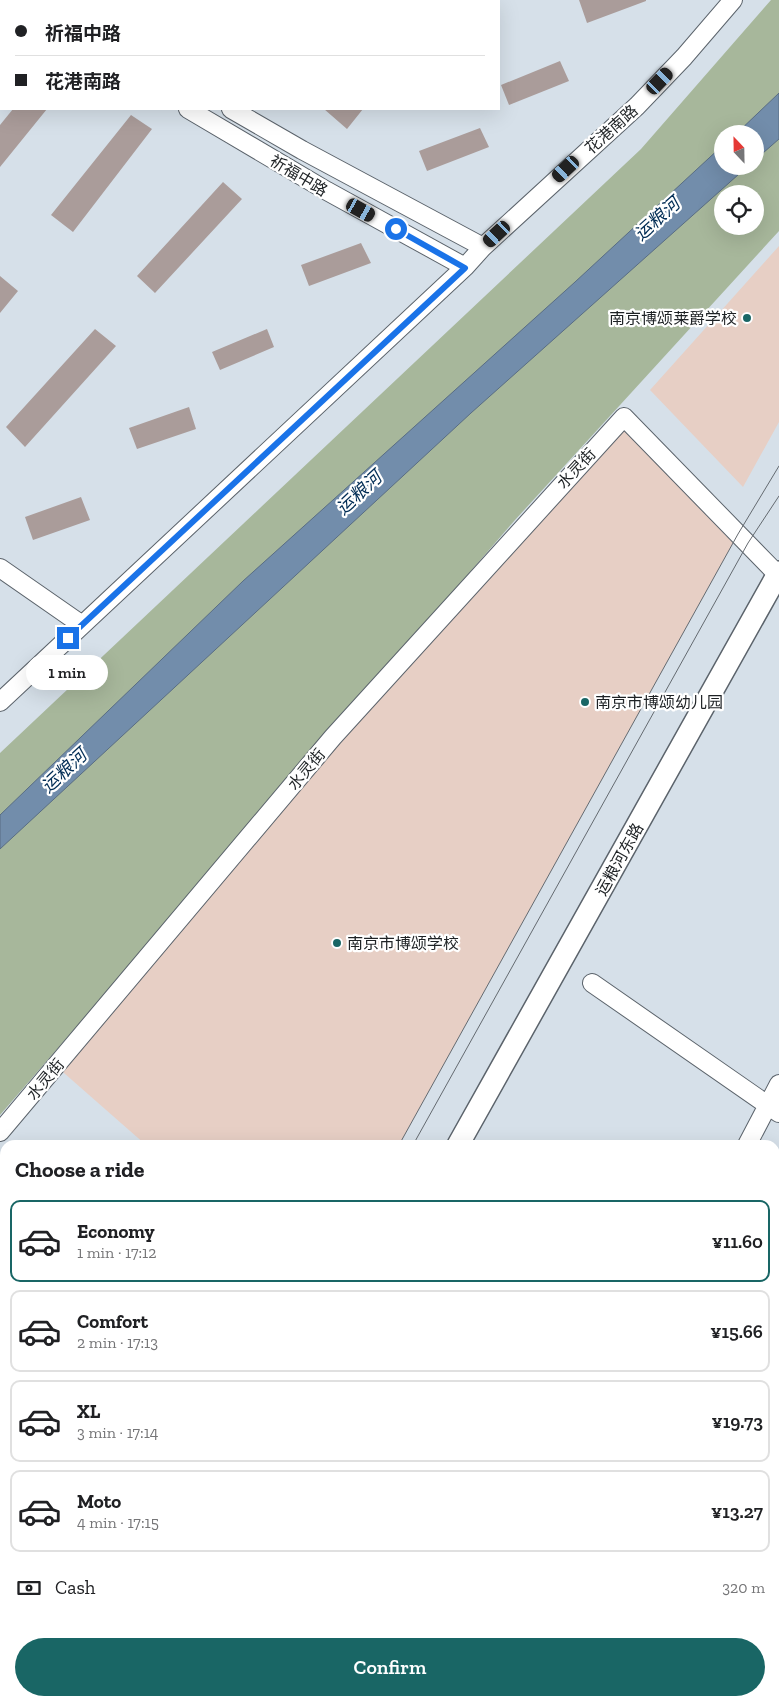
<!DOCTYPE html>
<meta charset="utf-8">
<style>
body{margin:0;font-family:"Zilla Slab","Noto Sans SC",serif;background:#f2f2f2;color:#202124;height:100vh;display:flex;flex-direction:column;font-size:19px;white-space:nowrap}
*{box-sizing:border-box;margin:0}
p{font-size:16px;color:#757577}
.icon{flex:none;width:28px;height:28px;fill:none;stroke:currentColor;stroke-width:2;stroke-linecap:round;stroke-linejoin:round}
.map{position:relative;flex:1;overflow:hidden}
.panel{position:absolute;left:0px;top:1140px;width:780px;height:566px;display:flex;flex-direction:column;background:#fff;border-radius:15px 15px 0 0;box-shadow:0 5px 20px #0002}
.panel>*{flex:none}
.guide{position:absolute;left:0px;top:0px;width:500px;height:110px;box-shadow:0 5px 20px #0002;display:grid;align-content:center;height:110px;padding:0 15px;background:#fff}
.needle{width:32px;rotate:338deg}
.tools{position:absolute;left:714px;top:125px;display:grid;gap:10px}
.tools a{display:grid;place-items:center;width:50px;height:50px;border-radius:50%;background:#fff;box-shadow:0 5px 20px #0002;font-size:25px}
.end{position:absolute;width:22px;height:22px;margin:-11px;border:6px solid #1a73e8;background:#fff;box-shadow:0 0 0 2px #fff}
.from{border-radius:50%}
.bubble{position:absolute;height:35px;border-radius:18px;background:#fff;box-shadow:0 5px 20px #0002;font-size:16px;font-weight:600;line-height:35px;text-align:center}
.car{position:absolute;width:15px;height:30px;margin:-15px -8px;border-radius:6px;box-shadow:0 0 4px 1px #0007;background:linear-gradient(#222 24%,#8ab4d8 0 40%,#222 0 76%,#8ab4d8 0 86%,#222 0)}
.guide b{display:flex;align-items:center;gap:18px;height:48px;font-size:19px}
.guide b+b{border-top:1px solid #e0e0e0}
.guide i{width:12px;height:12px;background:#202124}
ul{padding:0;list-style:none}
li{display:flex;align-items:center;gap:15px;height:82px;margin:0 10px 8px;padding:0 5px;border:2px solid #e0e0e0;border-radius:10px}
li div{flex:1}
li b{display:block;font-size:19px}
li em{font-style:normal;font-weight:600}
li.current{border-color:#196665}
li>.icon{width:45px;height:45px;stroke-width:1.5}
h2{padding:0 15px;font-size:22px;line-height:60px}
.pay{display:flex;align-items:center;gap:12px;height:55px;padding:0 15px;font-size:19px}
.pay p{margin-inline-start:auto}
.button{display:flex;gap:10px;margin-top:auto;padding:10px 15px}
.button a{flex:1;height:58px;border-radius:30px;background:#196665;color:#fff;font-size:20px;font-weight:600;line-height:58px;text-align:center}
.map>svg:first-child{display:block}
.education{fill:#e7cfc5}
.green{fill:#a7b79b;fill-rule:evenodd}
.water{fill:#728dab;stroke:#596d83}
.building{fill:#aa9c9a}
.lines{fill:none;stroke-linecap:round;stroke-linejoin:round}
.minor-casing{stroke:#5b636b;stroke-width:20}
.major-casing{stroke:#5b636b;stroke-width:24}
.minor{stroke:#fff;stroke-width:18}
.major{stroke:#fff;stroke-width:21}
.tram{stroke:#646a70;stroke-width:1}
.route{stroke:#1a73e8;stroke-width:6}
.poi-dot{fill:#196665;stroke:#fff;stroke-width:2}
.labels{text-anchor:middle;stroke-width:4.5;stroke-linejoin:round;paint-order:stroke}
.street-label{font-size:16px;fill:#1e2225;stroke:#fff}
.poi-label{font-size:16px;fill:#1e2225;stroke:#fff;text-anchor:start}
.water-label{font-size:18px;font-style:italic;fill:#022d55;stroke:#fff}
</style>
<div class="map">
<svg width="779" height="1706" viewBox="0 0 779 1706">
<rect width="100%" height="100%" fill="#d6e0e9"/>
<path class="education" d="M779,246V422L743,487L650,390Z
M624,417L738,534L399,1145H146L56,1066Z"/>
<path class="green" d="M771,0H779V231L515,520L0,1115V753L641,149ZM722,134H755V166H722ZM722,194H755V226H722Z"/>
<path class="water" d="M779,93V139L755,160V134H736Z
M722,146V166H748L471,413L0,849V815L243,581L575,282Z"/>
<path class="building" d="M579,0H646V1L587,23Z
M560,61L569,81L509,105L501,85Z
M13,109H47L0,167V125Z
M324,109H363L347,129Z
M131,115L152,129L73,232L51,215Z
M480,128L489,147L427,171L419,151Z
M223,182L242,199L155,293L137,276Z
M361,243L371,263L309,286L301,265Z
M0,276L18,291L0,313Z
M95,329L116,346L25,447L6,427Z
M267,329L274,347L220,370L212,352Z
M189,407L196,429L137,449L129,428Z
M81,497L90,520L33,540L25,517Z"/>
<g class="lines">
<g class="minor-casing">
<path id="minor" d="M5,0L7,1
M46,0L48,1
M188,109L327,191L465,267
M231,109L302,150L483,247
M0,568L82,625
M0,702L465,267L483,247L637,106L684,57L733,0
M592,983L779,1113
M0,1132L333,737L624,417L779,576
M747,1145L779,1084
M0,1233L5,1235
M0,1250L5,1253
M775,1362L779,1363
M775,1375H779
M622,1706L623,1701"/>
</g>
<g class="major-casing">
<path id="major" d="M458,1145L779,572
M142,1706L145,1701"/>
</g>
<use href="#minor" class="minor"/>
<use href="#major" class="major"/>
<path class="tram" d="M399,1145L738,534L779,466
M413,1145L748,543L779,496
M67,1706L70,1701
M84,1706L87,1701"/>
</g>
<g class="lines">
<path class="route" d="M68,638L465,268L396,229"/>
</g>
<g class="poi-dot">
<circle cx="747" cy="318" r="5"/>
<circle cx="585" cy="702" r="5"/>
<circle cx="337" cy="943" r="5"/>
</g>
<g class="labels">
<g class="street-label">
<text transform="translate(611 129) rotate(-42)" y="6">花港南路</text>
<text transform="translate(299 175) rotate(31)" y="6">祈福中路</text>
<text transform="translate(576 468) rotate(-47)" y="6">水灵街</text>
<text transform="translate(306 769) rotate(-50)" y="6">水灵街</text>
<text transform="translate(619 859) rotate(-61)" y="6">运粮河东路</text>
<text transform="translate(45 1079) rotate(-50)" y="6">水灵街</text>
</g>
<g class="poi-label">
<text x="737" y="324" text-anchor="end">南京博颂莱爵学校</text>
<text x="595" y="708">南京市博颂幼儿园</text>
<text x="347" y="949">南京市博颂学校</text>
</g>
<g class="water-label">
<text transform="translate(657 219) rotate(-42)" y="6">运粮河</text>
<text transform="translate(359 493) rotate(-43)" y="6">运粮河</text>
<text transform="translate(64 771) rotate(-43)" y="6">运粮河</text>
</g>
</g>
</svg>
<div class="tools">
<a><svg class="needle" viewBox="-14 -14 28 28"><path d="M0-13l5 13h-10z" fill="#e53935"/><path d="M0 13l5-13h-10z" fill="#757577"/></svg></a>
<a><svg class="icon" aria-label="locate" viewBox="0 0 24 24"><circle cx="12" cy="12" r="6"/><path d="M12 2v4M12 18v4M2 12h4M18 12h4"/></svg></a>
</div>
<i class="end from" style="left:396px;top:229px"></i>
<i class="end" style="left:68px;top:638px"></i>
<div class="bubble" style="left:26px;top:655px;width:82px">1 min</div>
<i class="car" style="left:660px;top:81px;rotate:44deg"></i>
<i class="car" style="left:566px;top:169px;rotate:227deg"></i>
<i class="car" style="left:361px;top:210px;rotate:119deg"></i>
<i class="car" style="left:497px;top:234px;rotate:227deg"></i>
<div class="guide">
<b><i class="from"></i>祈福中路</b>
<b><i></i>花港南路</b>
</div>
<section class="panel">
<h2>Choose a ride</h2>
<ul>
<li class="current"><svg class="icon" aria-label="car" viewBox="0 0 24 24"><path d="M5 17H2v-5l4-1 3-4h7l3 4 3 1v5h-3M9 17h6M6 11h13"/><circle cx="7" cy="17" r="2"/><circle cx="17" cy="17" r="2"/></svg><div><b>Economy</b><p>1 min · 17:12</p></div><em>¥11.60</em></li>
<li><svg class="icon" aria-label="car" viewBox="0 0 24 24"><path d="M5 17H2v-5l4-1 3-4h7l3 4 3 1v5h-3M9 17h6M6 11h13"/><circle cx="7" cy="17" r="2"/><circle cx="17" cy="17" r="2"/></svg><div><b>Comfort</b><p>2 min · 17:13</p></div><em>¥15.66</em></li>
<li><svg class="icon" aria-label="car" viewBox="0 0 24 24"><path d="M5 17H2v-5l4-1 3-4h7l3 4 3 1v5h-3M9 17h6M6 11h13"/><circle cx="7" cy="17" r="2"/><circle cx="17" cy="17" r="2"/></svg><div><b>XL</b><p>3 min · 17:14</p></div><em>¥19.73</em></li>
<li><svg class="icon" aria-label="car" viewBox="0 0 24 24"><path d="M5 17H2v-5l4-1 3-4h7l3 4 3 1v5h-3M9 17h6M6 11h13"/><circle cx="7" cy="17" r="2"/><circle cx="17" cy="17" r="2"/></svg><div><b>Moto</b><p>4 min · 17:15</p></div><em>¥13.27</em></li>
</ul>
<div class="pay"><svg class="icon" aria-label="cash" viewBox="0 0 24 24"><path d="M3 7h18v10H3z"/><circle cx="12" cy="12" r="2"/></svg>Cash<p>320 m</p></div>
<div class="button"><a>Confirm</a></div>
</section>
</div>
